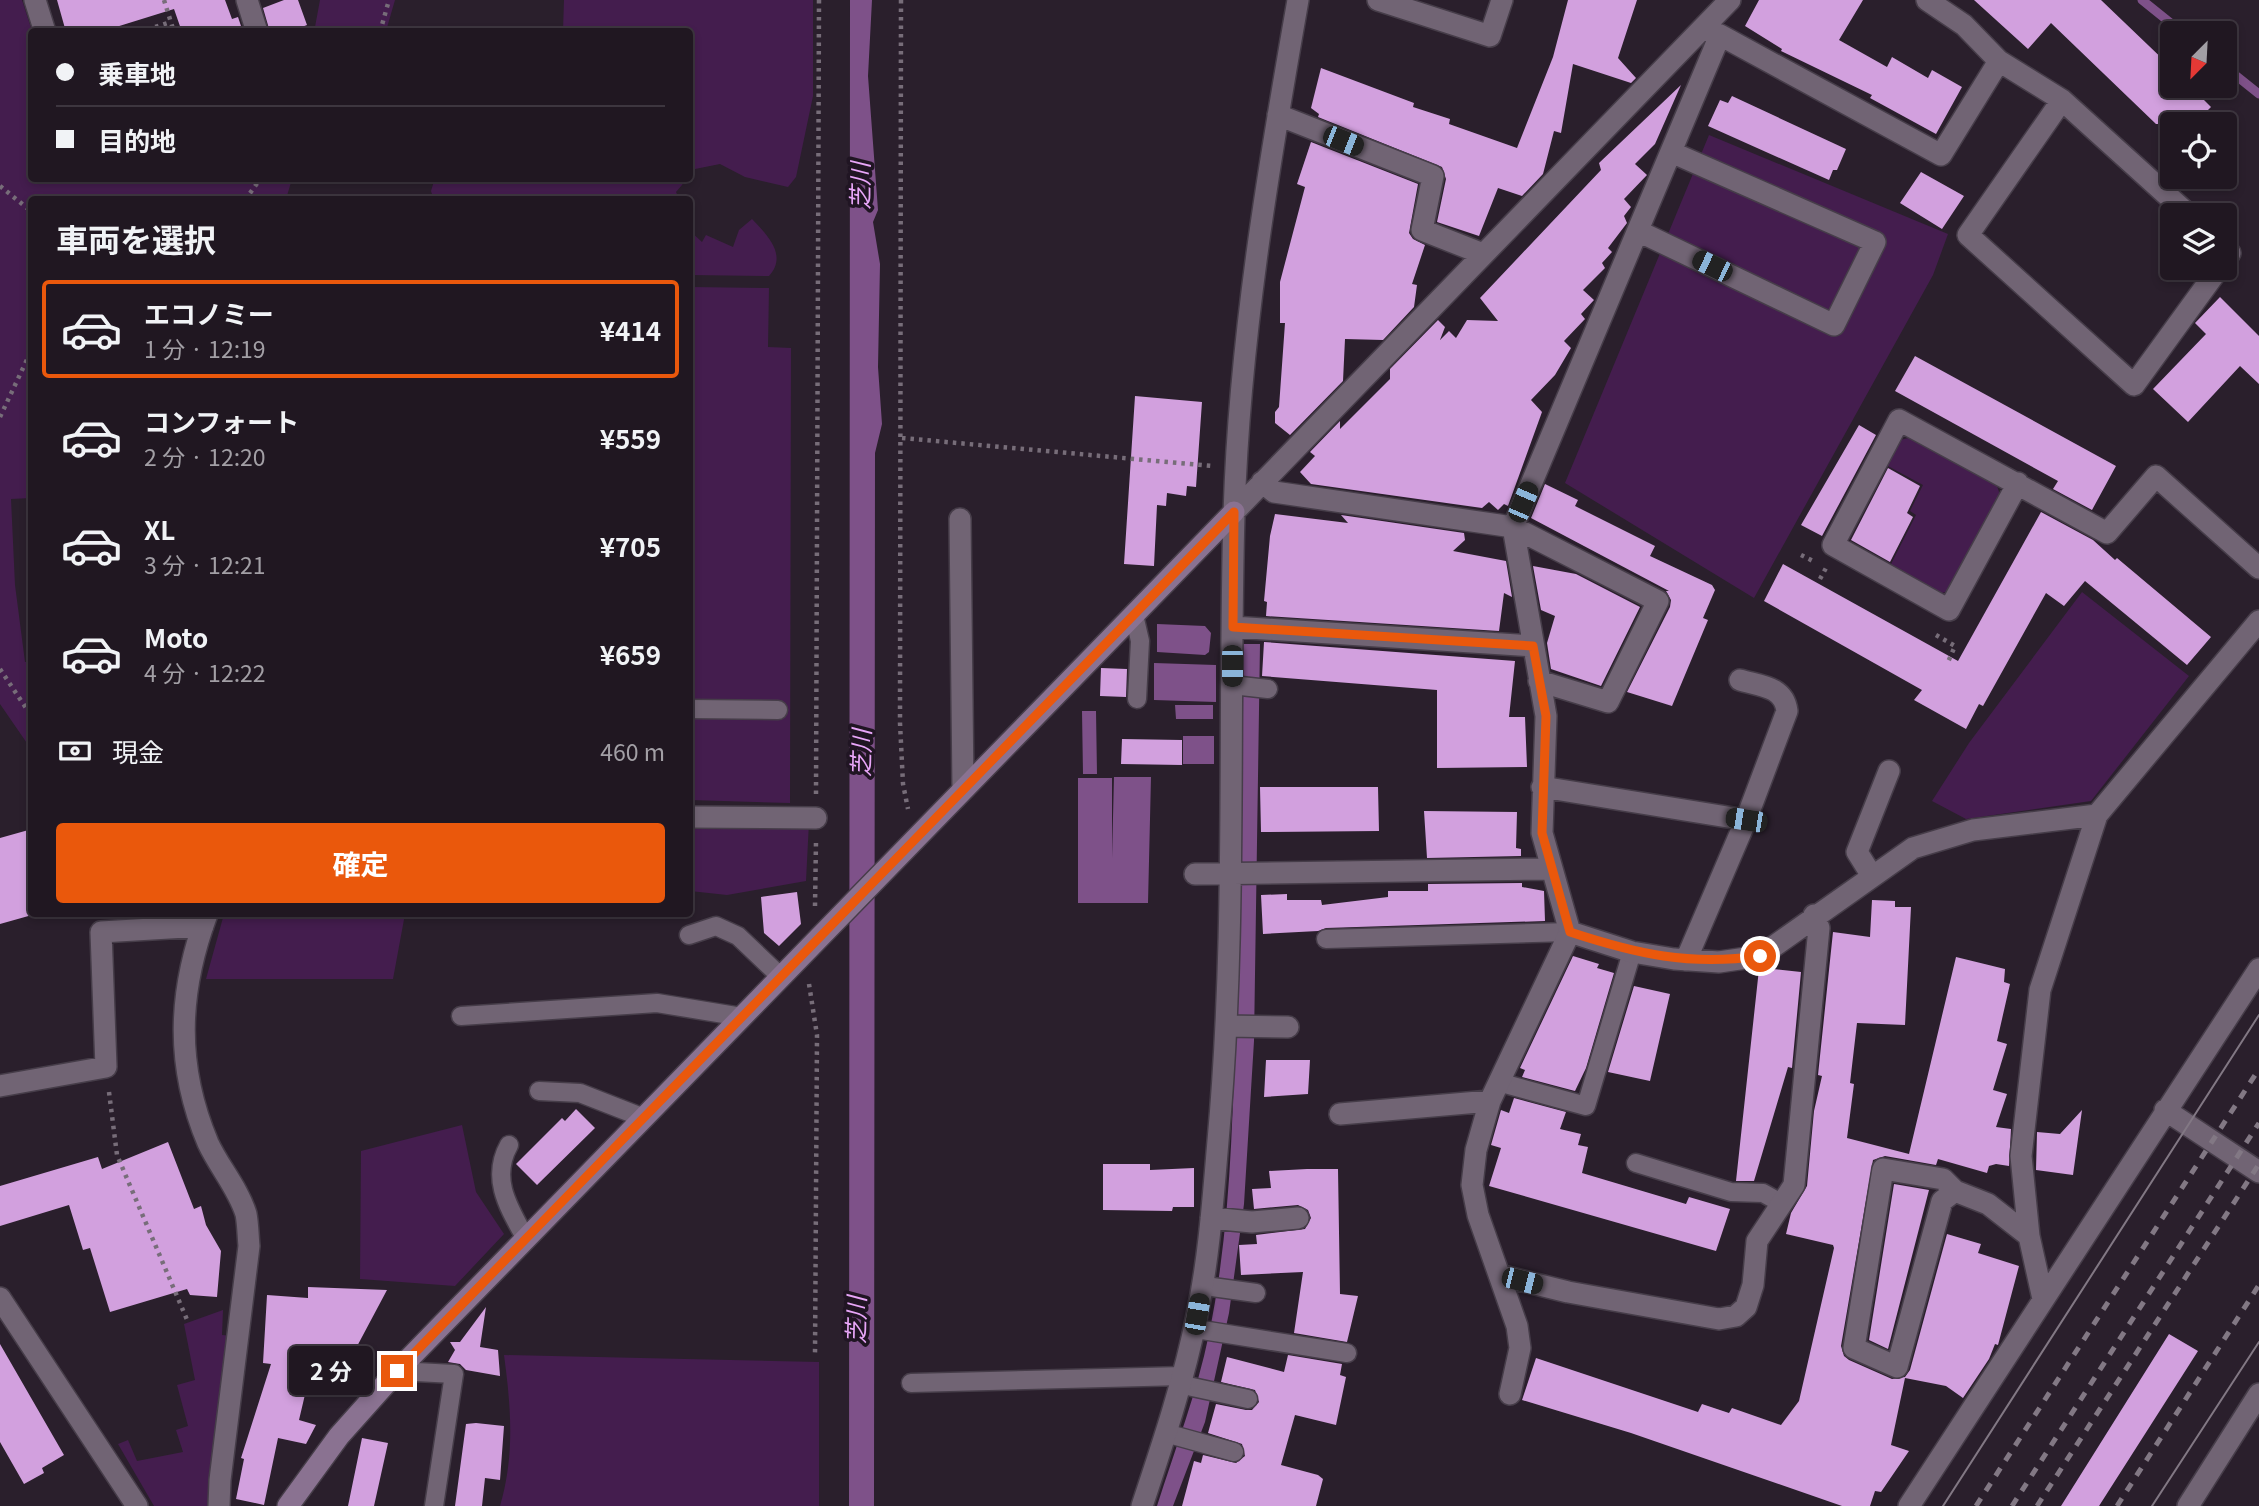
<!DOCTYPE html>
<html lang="ja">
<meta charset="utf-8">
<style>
body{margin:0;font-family:Georgia,"Noto Sans JP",serif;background:#28202a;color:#f1f3f6;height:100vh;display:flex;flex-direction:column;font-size:26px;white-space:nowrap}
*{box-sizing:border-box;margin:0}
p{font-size:23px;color:#a29fa5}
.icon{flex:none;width:38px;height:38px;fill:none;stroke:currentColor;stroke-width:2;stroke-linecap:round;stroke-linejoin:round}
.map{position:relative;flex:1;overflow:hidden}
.side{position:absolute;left:28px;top:196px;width:665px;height:721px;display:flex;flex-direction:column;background:#201721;border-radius:7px;box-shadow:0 4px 10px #0003,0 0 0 2px #3d363f}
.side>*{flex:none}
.hud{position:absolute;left:28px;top:28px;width:665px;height:154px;border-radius:7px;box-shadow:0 4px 10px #0003,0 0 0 2px #3d363f;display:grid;align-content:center;height:154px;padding:0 28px;background:#201721}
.needle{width:46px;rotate:204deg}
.buttons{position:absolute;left:2160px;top:21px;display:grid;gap:14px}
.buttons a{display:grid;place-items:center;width:77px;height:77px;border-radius:7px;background:#201721;box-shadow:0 4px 10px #0003,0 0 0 2px #3d363f;font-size:35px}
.end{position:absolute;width:32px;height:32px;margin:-16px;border:9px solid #ea580c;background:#fff;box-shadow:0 0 0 4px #fff}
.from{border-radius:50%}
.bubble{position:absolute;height:49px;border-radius:7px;background:#201721;box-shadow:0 4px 10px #0003,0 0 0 2px #3d363f;font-size:23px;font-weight:700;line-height:49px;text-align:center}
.car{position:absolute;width:21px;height:42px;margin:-21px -10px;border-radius:9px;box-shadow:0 0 5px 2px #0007;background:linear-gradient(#222 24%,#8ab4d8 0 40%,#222 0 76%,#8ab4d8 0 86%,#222 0)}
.hud b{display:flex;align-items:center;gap:24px;height:66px;font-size:26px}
.hud b+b{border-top:2px solid #3d363f}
.hud i{width:18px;height:18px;background:#f1f3f6}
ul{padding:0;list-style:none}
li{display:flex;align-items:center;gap:21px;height:98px;margin:0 14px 10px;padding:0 14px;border:4px solid transparent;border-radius:7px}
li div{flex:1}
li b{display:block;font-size:26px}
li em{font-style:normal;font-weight:700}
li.selected{border-color:#ea580c}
li>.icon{width:63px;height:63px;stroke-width:1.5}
h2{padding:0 28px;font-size:32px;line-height:84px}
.pay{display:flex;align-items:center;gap:18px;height:77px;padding:0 28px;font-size:26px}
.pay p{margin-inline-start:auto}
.action{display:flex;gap:14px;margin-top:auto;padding:14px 28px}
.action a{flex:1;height:80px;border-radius:7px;background:#ea580c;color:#fff;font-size:28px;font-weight:700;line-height:80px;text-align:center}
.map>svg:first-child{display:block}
.green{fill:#441d4e}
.water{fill:#7e5189}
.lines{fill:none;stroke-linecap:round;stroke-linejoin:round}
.stream{stroke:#7e5189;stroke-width:9}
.building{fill:#d2a0de}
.lane-casing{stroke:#463d49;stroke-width:21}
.street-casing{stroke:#463d49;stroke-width:24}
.secondary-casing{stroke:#463d49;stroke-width:24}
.path{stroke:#776d79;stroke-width:4.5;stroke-dasharray:3.5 5;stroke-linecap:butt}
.lane{stroke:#716474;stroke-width:18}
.street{stroke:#716474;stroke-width:21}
.secondary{stroke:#8a7291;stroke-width:21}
.tram{stroke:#827884;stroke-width:2}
.rail{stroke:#827884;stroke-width:5;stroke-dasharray:9 9;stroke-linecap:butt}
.route{stroke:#ea580c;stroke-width:9}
.labels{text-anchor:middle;stroke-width:7;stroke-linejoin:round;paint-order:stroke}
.water-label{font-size:24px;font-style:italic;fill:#e8a6f8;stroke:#201523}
</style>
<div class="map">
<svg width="2259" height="1506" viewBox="0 0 2259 1506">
<rect width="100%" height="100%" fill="#2a1f2c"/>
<path class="green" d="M0,0H22L32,31V178L292,179L286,199L32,200L31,498L11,499L15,585L25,662H31V749L0,704Z
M320,0H395L386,31H310L315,27Z
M564,0H813V96L796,177L788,187L745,177L720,164L695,169L690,175V32L563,31Z
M1709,135L1948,234L1933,275L1754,598L1565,483Z
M435,178L441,179H687L676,192L679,199L434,200L431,191Z
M752,219C767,235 788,255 769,276L690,275V231L702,242L706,235L733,247L739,230Z
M690,287L769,288L768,347L791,348L790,803L690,800Z
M1912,437L1997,486L2000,495L1948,591L1936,595L1889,568L1916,515L1910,511L1923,485L1886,465L1900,440Z
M2082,592L2189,676L2091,801L1966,819L1932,801L1969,743Z
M690,821L809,822L806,881L727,895L690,891Z
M224,914H405L393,979H206Z
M462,1125L476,1192L504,1234L455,1286L360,1279L361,1151Z
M223,1310L222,1335L233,1336L213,1506H154L118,1444L128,1440L137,1461L183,1452L176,1430L188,1426L177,1385L195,1380L184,1324Z
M504,1355L819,1362V1506H500C515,1455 511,1407 504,1355Z"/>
<path class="water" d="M850,0H872L868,76L878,210L873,222L880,264L878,367L882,424L875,453L874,1506H849Z
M1157,624L1205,626L1211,633L1209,652L1205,655L1157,652Z
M1243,644H1260L1254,1041L1244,1204L1229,1313L1205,1422L1173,1506H1157C1175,1449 1197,1393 1209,1334C1232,1223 1233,1106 1236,992C1240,876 1244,760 1243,644Z
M1154,663L1216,665V702L1154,700Z
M1175,705H1213V719H1176Z
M1082,711H1096L1097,774H1083Z
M1183,736H1214V764H1183Z
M1114,777H1151L1148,903H1078V778H1112V858Z"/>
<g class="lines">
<path class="stream" d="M2142,0L2183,33
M2224,66L2259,94"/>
</g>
<path class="building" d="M57,0H225L232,19L238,17L243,32H182L174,9L100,32H66Z
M284,0H298L307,25L289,32H270L263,8Z
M1568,0H1637L1618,58L1636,78L1631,83L1573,64L1561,133L1554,131L1543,174L1522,196L1498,188L1479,236L1437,222L1446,179L1442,167L1318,117L1319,114L1311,108L1321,68L1414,103L1413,107L1450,119L1449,124L1517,148L1553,57Z
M1759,0H1863L1839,40L1887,67L1892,57L1928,78L1932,70L1962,87L1936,134L1870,98L1872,95L1781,51L1782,49L1745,26Z
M1974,0H2101L2172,68V86H2190L2211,107L2194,124H2156L2051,23L2028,49Z
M1681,85L1655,144L1635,164L1647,175L1624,199L1631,207L1624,216L1627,223L1608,248L1612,252L1602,263L1605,268L1583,290L1594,300L1581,314L1585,319L1564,341L1571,348L1555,375L1531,400L1542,412L1508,506L1504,504L1498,510L1489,502L1482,508L1311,484L1300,472L1315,456L1310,452L1340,421V429L1390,379V369L1438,320L1445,327L1440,340L1449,331L1456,338L1467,320L1498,321L1480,298L1601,170L1599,163Z
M1732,96L1846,149L1837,170H1833L1829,180L1708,126L1720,100L1728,103Z
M1311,142L1418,184L1409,233L1413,239L1425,245L1412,284L1417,285L1414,307L1383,340L1345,339L1343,381L1290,435L1275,423V412L1279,407L1285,323H1280V282L1305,187L1297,184Z
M1921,172L1964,196L1942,229L1900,203Z
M2220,297L2259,336V384L2240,366L2188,422L2153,389L2206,334L2195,323Z
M1915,356L2116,466L2092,510L2053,489L2058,481L1895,391Z
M1135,396L1202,402L1196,487L1187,486L1186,496L1167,493L1166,506L1157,505L1154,566L1124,564Z
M1859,425L1876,435L1822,536L1801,525Z
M1888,468L1920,486L1907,513L1913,517L1890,562L1851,540Z
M1545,484L1578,500L1575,506L1655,546L1650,556L1712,585L1715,590L1703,618L1708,620L1672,706L1627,692L1670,607L1671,600L1666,591H1669L1531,518Z
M2041,512L2093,540L2115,560L2117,558L2211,637L2187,665L2085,581L2064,606L2046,593L1983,706L1979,704L1966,729L1914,700L1922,690L1764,601L1783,564L1958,661Z
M1275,514L1348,523L1341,515L1464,533L1465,540L1453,551L1506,561L1512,597L1504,593L1499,631L1266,616L1267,602L1264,601L1270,536Z
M1533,566L1576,574L1640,607L1601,686L1551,669L1547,643L1555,616L1541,610Z
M1264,642L1515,661L1509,717H1525L1527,767L1437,768V690L1262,676Z
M1101,668L1127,669L1126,697L1100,696Z
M1122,739L1182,740V765L1121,764Z
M1260,787H1378L1379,831L1261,832Z
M1424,811L1517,812L1516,848L1521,849V856L1427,858Z
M32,829V915L0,924V838Z
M1522,883V887L1544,891L1545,921L1326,928L1318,931L1263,934L1261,895L1287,894V900H1321L1322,905L1388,897V891H1428V884Z
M797,892L801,924L779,946L764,933L761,897Z
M1872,900L1895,901V907H1911L1905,1025L1857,1023L1850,1083L1854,1084L1847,1138L1909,1154L1956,957L2005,969L2004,982L2010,984L1997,1041L2007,1044L1993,1090L2007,1094L1996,1127L2011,1129L2009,1166L1996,1164L1989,1166L1987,1173L1938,1159L1936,1165L1885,1156L1873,1160L1841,1346L1844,1356L1849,1360L1892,1379L1905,1377L1910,1370L1947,1234L1981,1244L1978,1253L2019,1266L1998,1345L1995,1344L1989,1359L1963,1398L1946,1386L1905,1378L1891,1445L1909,1451L1881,1492L1875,1491L1870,1506H1842L1631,1433L1522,1400L1536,1358L1698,1412L1702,1404L1729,1413L1732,1408L1781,1425L1799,1401L1834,1248L1833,1245L1786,1234L1791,1213L1807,1186L1814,1111L1822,1076L1818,1075L1833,932L1870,937Z
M1573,956L1599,964L1597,968L1614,973L1586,1068L1575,1091L1522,1077L1525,1070L1520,1068Z
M1764,968L1801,972L1792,1068L1788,1067L1754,1181H1736L1759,969Z
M1634,986L1670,994L1650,1081L1608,1072Z
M1266,1060H1310L1308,1094L1264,1097Z
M1514,1098L1566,1112L1560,1129L1581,1134L1578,1145L1588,1147L1582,1173L1686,1204L1689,1197L1730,1209L1716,1251L1489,1186L1501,1148L1491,1145L1501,1110L1509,1113Z
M576,1109L595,1128L537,1185L516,1164L562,1118L565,1121Z
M2082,1110L2073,1175L2036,1170L2037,1132L2060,1134Z
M168,1142L194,1209L201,1206L206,1225L221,1251L217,1297L190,1295L187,1289L110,1312L90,1248L83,1250L69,1205L0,1226V1186L98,1157L102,1169Z
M1103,1164H1150V1170L1194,1168V1207H1173L1172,1211L1103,1210Z
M1307,1169H1338L1340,1294L1358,1296L1347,1342L1294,1333L1303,1272L1241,1275L1239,1245L1257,1244L1256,1235L1305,1229L1311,1218L1308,1210L1298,1205L1254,1209L1252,1189L1271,1188L1269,1171Z
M1894,1184L1929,1190L1888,1349L1869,1340Z
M308,1287L387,1290L346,1367L311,1369L299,1420L316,1425L306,1444L278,1438L264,1505L236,1499L244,1459L241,1458L271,1364L263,1363L267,1295L308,1298Z
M486,1307L480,1347L498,1350L500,1376L466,1370L460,1364L448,1362L455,1350L450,1342H460Z
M2169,1334L2198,1351L2099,1506H2061Z
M0,1344L64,1455L42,1468L44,1473L24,1484L0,1442Z
M1288,1355L1342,1364L1340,1375L1346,1377L1336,1425L1295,1415L1281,1465L1318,1475L1323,1479L1316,1506H1182L1194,1461L1201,1463L1203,1455L1236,1463L1245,1456L1242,1444L1208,1433L1216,1404L1246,1410H1252L1259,1402L1255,1390L1221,1382L1227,1357L1284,1372Z
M476,1423L504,1426L500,1480L485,1478L482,1506H455L466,1424Z
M362,1438L388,1443L374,1506H348Z"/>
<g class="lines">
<g class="lane-casing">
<path id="lane" d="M1134,615L1140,641L1137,699
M1232,685L1268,689
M690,709L778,710
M689,935L716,926L738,936L781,977
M1326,939L1570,932
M461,1016L657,1003L742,1017
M1498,1082L1586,1106L1632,952
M539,1091L580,1093L644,1118
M509,1145C490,1179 509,1208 526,1239
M1636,1163L1731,1192L1763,1193L1781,1203
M1205,1286L1256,1293
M1196,1329L1347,1353
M397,1371L454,1374L434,1506
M911,1383L1183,1376
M1183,1385L1248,1399
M1169,1434L1234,1452"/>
</g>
<g class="street-casing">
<path id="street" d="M35,0L45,32
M247,0L257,32
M1378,0L1490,36L1502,0
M1703,28L1720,35L1513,527L1546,716L1542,833L1570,932L1632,952L1674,959L1719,962L1760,956L1913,848L1973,830L2097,815
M1720,35L1941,155L1999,61L1964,25L1927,0
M1999,61L2062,100L2189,215
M2062,100L1968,235L2134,385L2219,268
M1278,115L1433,176L1422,230L1483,254
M1638,231L1834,325L1875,242L1671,152
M2224,247L2230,253L2224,261
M1262,482L1274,492L1513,527L1658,601L1608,702L1539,681
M2018,483L1949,610L1833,545L1899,420L2107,533L2156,476L2259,568
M1234,512L1730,0
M960,519L963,789
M1233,627L1533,646
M1542,787L1746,820
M690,817L816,818
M1195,874L1550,869
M1872,876L1857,852L1889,771
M207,914C178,992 175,1065 208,1143C219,1167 238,1188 246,1214C248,1224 248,1236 249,1246L220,1480L219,1506
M1686,960L1746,820L1787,711C1784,686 1760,686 1740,680
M1226,1026L1288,1027
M0,1086L106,1067L101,932L203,926
M2165,1110L2259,1172
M1340,1114L1490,1101
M1955,1191L1943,1179L1883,1169L1854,1348L1897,1367L1942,1201L1955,1191L1988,1204L2029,1236
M1211,1218L1252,1222L1298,1218
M1499,1275L1568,1292L1719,1319L1736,1316L1746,1307L1753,1285L1757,1241L1794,1185L1819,928L1814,915
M0,1298L137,1506
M2043,1299L2029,1236L2021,1156L2040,990L2097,815L2259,621
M1510,1394L1520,1348L1517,1326L1478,1215L1472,1185L1476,1150L1490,1101L1570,932
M1142,1506C1163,1443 1184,1380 1197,1315C1209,1258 1213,1199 1218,1141C1237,933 1228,724 1234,515C1239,342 1268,170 1298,0
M1909,1506L2259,969
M2188,1506L2259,1394"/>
</g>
<g class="secondary-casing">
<path id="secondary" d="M288,1506L339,1436L397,1371L1234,512"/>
</g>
<path class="path" d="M164,0L174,32
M901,0L900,723L903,784L908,809
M139,32L171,22
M380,32L389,0
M0,186L32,212
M245,200L261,178
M0,417L32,349
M902,438L1212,466
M1801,555L1813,561
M1820,579L1826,568
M1936,635L1955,646L1948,662
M0,669L32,717
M816,794L819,0
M815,906L816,841
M809,984L817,1035L815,1355
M109,1092L117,1155L188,1322"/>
<use href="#lane" class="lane"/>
<use href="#street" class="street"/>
<use href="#secondary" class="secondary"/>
<path class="tram" d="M1943,1506L2259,1015
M2152,1506L2259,1342"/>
<path class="rail" d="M1976,1506L2259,1069
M2012,1506L2259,1123
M2037,1506L2259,1164
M2117,1506L2259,1285"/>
</g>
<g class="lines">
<path class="route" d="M397,1371L1234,512L1233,627L1533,646L1546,716L1542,833L1570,932C1637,954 1689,966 1760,956"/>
</g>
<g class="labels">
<g class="water-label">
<text transform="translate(861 186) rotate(-90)" y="8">芝川</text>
<text transform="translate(862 753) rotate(-89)" y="8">芝川</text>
<text transform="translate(857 1320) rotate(-89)" y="8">芝川</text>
</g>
</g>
</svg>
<div class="buttons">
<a><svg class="needle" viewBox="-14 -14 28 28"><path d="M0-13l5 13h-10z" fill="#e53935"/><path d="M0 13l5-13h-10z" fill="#a29fa5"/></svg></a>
<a><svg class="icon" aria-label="locate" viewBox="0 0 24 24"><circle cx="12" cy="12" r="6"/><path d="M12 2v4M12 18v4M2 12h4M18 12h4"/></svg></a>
<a><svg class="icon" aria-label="layers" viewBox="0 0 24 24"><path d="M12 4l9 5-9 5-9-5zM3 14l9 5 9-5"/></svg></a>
</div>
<i class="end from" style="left:1760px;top:956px"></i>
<i class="end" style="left:397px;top:1371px"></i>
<div class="bubble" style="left:289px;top:1346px;width:84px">2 分</div>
<i class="car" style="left:1343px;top:141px;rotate:112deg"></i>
<i class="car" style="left:1712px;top:266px;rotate:296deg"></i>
<i class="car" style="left:1523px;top:502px;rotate:23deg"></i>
<i class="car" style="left:1232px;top:666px;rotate:180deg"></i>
<i class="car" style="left:1746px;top:820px;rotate:279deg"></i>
<i class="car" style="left:1522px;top:1281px;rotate:104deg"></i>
<i class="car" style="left:1197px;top:1314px;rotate:10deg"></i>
<div class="hud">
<b><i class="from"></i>乗車地</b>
<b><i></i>目的地</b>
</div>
<section class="side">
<h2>車両を選択</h2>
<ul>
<li class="selected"><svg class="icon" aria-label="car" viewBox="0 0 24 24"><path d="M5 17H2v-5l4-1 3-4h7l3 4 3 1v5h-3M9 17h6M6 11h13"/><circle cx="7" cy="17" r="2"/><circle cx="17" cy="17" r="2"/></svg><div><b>エコノミー</b><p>1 分 · 12:19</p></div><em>¥414</em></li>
<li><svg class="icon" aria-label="car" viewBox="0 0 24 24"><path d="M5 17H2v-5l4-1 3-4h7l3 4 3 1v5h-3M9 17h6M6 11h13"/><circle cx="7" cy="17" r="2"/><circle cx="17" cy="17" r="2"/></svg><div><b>コンフォート</b><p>2 分 · 12:20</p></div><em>¥559</em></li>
<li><svg class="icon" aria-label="car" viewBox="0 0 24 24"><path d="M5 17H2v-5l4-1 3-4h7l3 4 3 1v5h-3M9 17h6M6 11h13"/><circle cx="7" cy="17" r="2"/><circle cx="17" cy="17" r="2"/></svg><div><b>XL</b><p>3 分 · 12:21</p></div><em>¥705</em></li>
<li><svg class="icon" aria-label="car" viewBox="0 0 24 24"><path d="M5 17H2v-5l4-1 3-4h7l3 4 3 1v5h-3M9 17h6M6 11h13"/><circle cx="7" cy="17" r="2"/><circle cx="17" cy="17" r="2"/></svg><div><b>Moto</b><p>4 分 · 12:22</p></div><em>¥659</em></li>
</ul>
<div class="pay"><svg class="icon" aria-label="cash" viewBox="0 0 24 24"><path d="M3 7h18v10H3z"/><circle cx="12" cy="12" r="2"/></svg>現金<p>460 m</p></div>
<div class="action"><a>確定</a></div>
</section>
</div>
